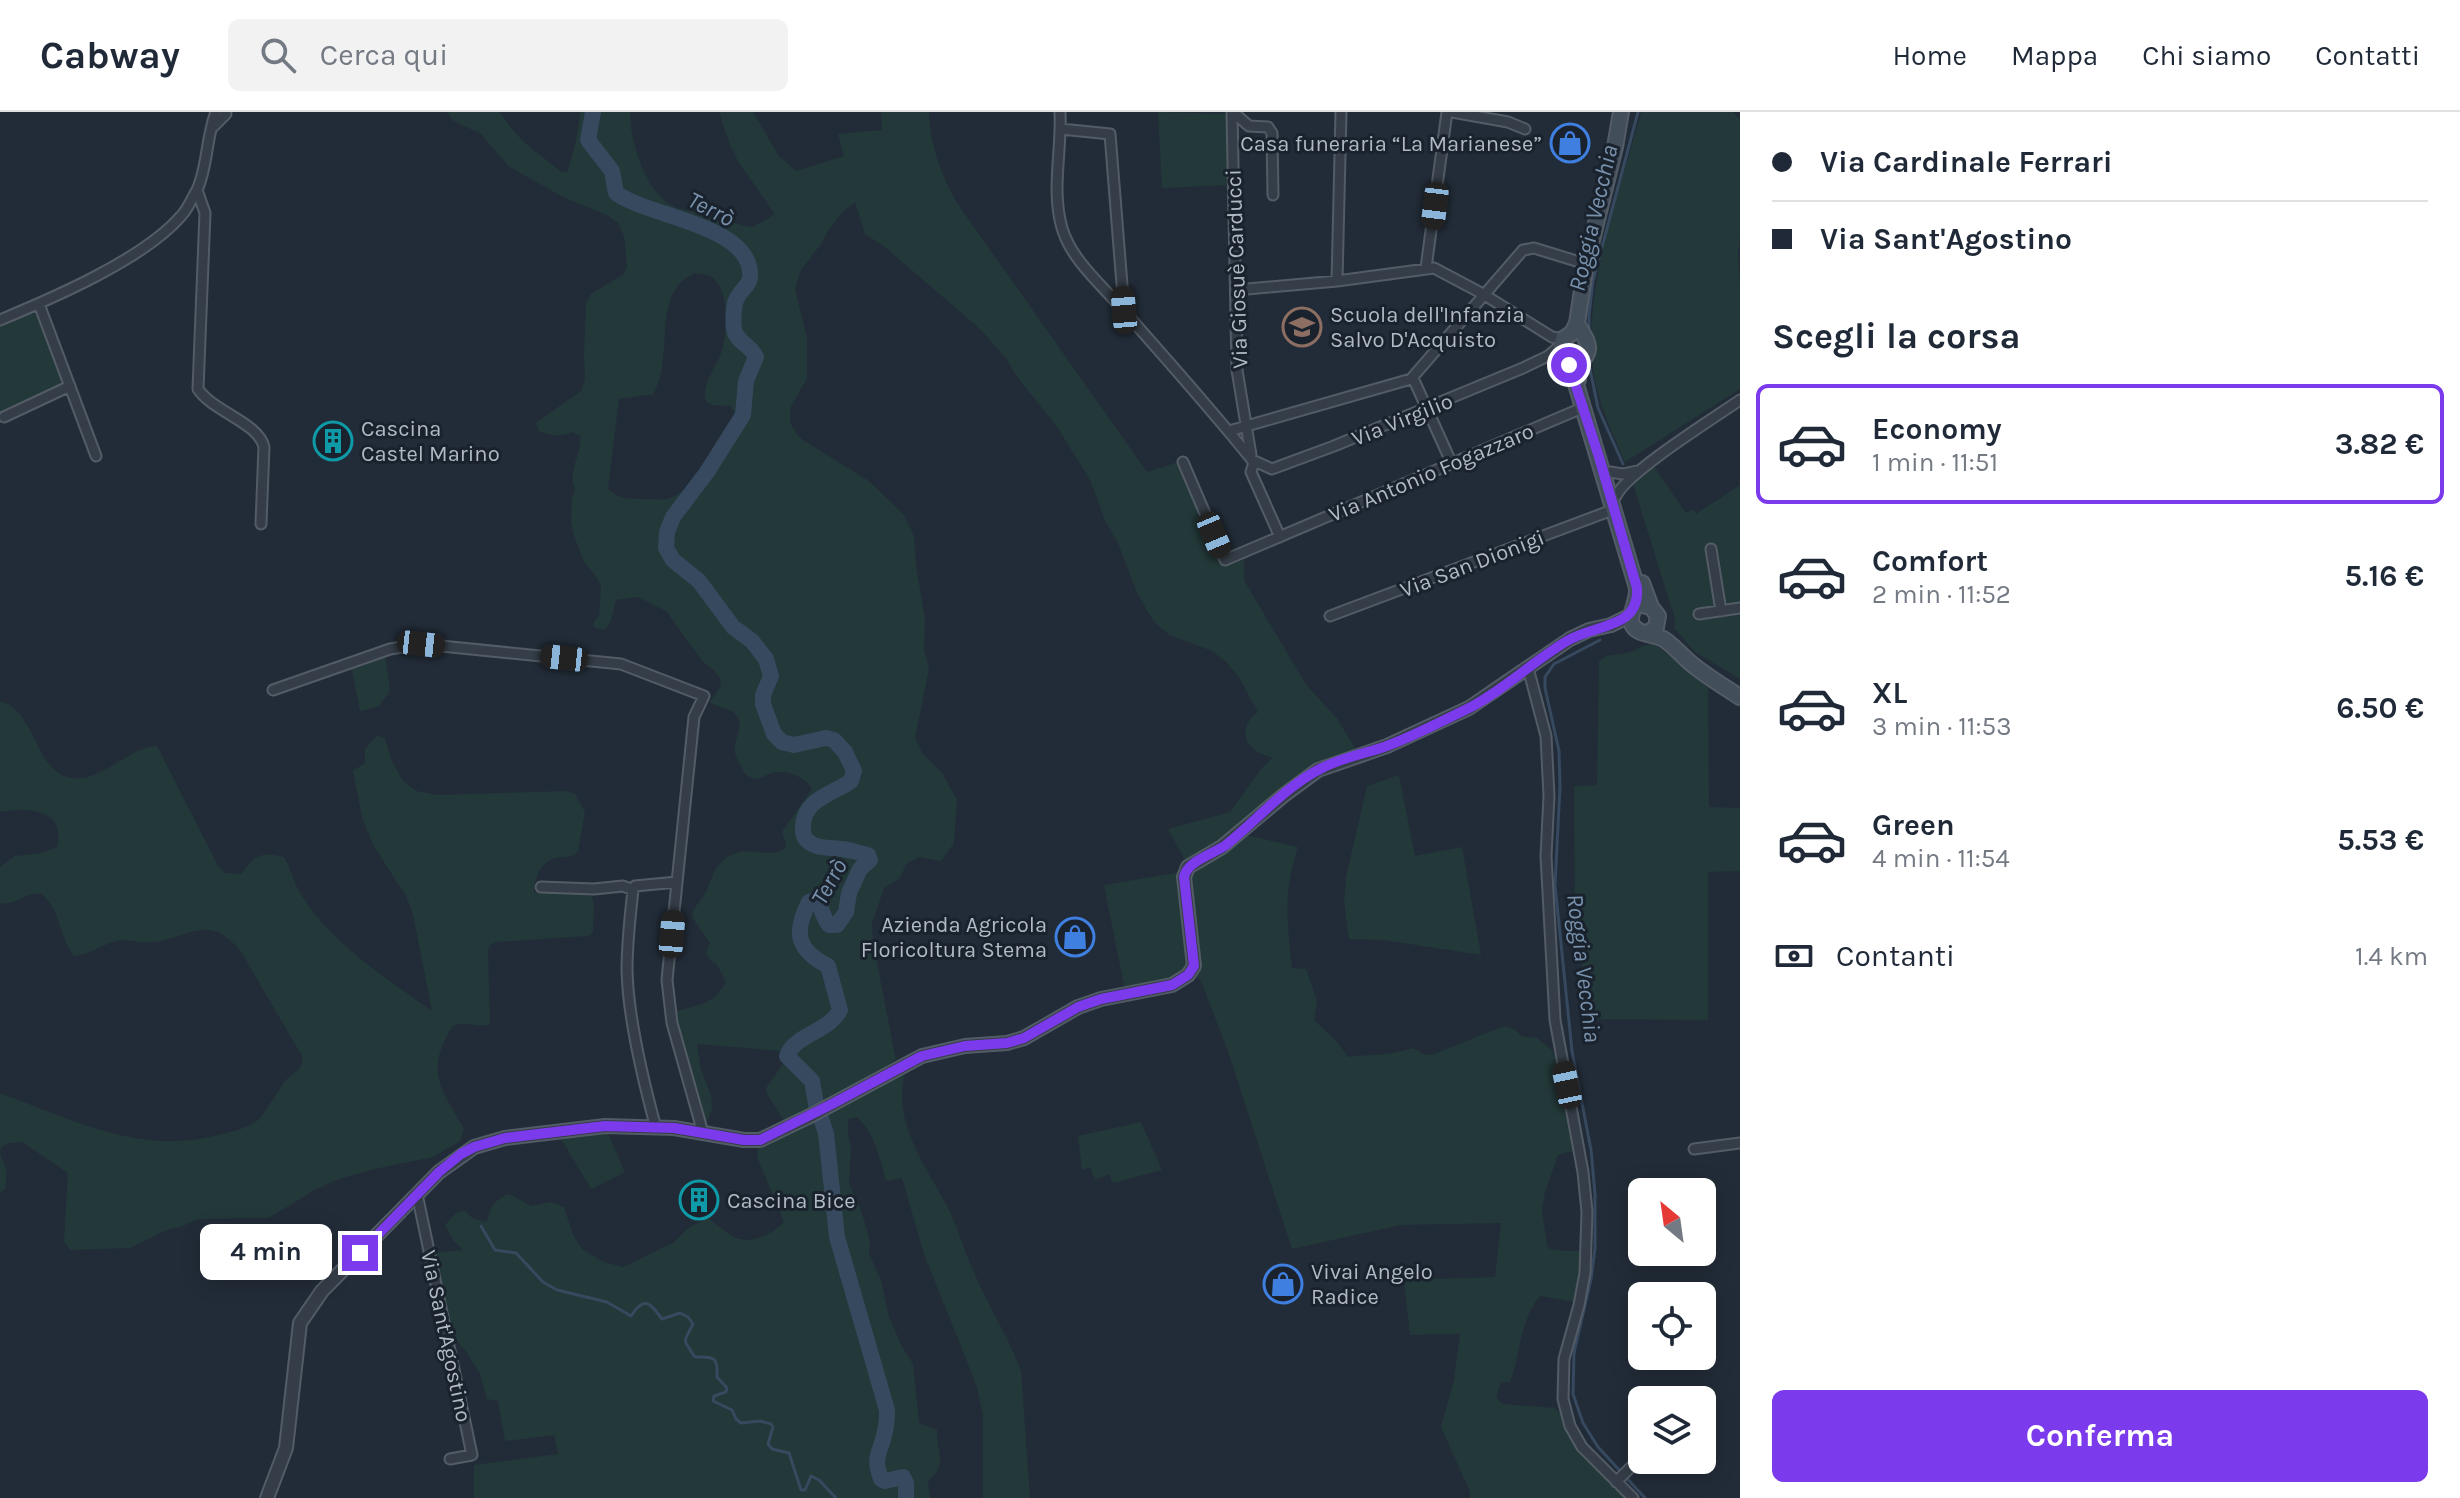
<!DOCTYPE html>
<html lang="it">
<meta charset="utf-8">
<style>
body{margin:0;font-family:Karla,sans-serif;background:#f2f2f3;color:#1f2937;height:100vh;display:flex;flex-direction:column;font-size:30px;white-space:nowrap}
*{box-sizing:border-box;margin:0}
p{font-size:26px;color:#747a83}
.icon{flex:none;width:44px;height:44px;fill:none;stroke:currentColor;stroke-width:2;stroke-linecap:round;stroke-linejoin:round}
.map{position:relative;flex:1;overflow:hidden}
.sheet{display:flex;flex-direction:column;background:#fff;width:720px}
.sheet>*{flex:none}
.banner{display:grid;align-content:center;height:176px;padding:0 32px;background:#fff}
.needle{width:52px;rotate:331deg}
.fabs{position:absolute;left:1628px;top:1066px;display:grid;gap:16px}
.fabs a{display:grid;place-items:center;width:88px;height:88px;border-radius:12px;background:#fff;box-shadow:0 4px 20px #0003;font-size:40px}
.end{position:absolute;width:36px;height:36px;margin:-18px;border:10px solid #7c3aed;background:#fff;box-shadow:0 0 0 4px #fff}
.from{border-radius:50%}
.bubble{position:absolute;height:56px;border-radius:12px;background:#fff;box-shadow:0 4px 20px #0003;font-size:26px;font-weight:700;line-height:56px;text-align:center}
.car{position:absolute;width:24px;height:48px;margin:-24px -12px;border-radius:10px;box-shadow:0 0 6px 2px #0007;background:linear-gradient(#222 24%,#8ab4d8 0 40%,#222 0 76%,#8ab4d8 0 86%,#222 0)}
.banner b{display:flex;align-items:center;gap:28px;height:76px;font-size:30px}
.banner b+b{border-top:2px solid #e0e1e3}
.banner i{width:20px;height:20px;background:#1f2937}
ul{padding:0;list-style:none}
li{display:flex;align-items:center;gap:24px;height:120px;margin:0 16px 12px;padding:0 16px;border:4px solid transparent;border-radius:12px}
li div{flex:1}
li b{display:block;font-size:30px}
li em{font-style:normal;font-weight:700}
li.active{border-color:#7c3aed}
li>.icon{width:72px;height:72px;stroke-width:1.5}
h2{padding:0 32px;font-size:36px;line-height:96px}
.pay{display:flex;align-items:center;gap:20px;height:88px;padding:0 32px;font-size:30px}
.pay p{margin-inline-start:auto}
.action{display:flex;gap:16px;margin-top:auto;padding:16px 32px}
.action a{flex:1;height:92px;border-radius:12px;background:#7c3aed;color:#fff;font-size:32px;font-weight:700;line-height:92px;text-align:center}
header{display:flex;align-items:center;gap:48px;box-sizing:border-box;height:112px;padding:0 40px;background:#fff;border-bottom:2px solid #e0e1e3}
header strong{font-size:38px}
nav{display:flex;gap:44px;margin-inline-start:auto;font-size:28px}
.search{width:560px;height:72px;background:#f2f2f3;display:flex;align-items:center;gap:20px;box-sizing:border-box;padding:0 28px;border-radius:12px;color:#747a83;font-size:30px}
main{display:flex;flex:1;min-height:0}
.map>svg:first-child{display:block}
.green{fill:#233839;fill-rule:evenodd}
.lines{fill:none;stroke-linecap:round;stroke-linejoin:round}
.stream{stroke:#36495f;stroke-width:3}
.river{stroke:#36495f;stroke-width:16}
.minor-casing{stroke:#535c66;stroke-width:13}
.tertiary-casing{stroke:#535c66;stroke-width:16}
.secondary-casing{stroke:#535c66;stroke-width:18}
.minor{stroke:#353e48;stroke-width:9}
.tertiary{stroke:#353e48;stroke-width:12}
.secondary{stroke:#434e5b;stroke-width:14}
.route{stroke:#7c3aed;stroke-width:10}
.labels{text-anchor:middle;stroke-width:6;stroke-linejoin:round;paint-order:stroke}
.poi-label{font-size:22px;fill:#b0b9c5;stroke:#1a232d;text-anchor:start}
.street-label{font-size:22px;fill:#b0b9c5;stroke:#1a232d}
.water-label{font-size:24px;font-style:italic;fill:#7891ac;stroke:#1a232d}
</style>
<header>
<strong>Cabway</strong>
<div class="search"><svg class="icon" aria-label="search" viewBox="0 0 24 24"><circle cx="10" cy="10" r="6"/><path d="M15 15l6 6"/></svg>Cerca qui</div>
<nav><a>Home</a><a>Mappa</a><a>Chi siamo</a><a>Contatti</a></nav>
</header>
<main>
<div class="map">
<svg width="1740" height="1386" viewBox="0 0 1740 1386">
<rect width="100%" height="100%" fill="#222c38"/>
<path class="green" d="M448,0H500C520,32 534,37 561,60H567C573,44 579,18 580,0H630C630,29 645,80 673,94C682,99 695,99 704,102C721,107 736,113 753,115L775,102L739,51L730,33L719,0H753L779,44L796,59L844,44L838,22L882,18L881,0H929C930,34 941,61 957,91L1147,360L1178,350L1222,450L1229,453L1244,448V468L1264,502L1307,574L1337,606L1357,640L1333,648L1220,731L1187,752L1168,717L1230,700L1262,656L1273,645C1257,644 1237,628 1249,609C1251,605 1255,603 1258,600L1238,564L1226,550L1212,539L1170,523L1154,510L1138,483L1117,429L1106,411L1090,368L1057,315L1015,262L1006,246L981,218L886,136L865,122L855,90L841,102L828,119L821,132L801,158L795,177L807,226V266L790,297V311L800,326L869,369L904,403L914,424L916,454L925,507L924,537L929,557L915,626L923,642L942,661L957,688L954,731L941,749L919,745L907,751L899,767L884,776L872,811L873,831L896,948L830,988L785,1010L767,982L766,976L784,951L781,939L697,932L701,958L711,983L712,997L706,1011L695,1009L675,900C699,892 713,894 726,870L717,853L710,848L706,841L710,831L692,805C693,795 699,791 704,783C711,772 712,758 722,749C745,728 772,751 787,734L782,720L812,677C805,664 784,656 769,662C763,664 759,669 752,666C745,664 742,658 740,652C739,652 735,641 735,641C733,629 744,615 737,604C731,595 718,597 710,590L721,573L720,566L714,558L703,550L666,499L638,485L616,488C612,500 614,508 604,518L593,515L594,509L599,504L601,474L597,466L584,450L574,424L571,411L572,386L575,377C567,358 582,343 580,324L573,320C560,325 551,324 539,319L536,311L581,279L585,268L584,241L586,192L591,182L624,162L627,154L624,124L618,111L607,103L563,85L508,54L481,22L452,8ZM695,161C704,162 712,163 717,170C729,186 727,220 722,238C717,256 701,270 706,290L713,293L730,294L736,302C720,328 698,379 667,387C659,388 650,387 642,387C628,387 618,387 608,377L619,287L653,282C676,245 649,181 695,161Z
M1158,0L1226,2L1228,73L1162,76Z
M1641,0H1733L1740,8V124L1738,142L1740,171V277L1625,350C1611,317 1594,283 1592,246C1586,169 1621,75 1641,0Z
M31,200L39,204L67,278L0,310V213Z
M1651,350L1686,401L1693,397L1696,402L1740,373V567L1695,540L1674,516L1675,507L1633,372Z
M1652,532L1660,536L1708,576L1709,695L1740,696V759L1708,760V908L1583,907L1582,815L1575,816L1574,674L1597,673L1599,549C1608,541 1615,544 1626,541C1636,539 1641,533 1652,532Z
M385,541L390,579L379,594L360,599L351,553Z
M0,589C33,597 35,652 64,664C97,677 126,635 157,634L218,754L225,761L241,762C255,743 261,739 284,745C291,757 294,772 302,784C334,834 385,865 432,899L413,802L406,784L373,733L362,705L353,659L365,651V637L377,623L385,627L391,647L402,668L416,679L438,683L567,679L575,682L585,700L578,739C570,748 564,743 553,747C540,751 534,768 534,780L588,783L592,785L594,792L593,819L591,822L587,824L496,830L490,833L488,838L490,912C478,917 466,908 453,914C424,959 441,976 464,1017L460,1029L433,1045L370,1058L336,1068L311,1080L269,1106L199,1107L180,1115L169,1117L130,1136L70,1138L64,1129L68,1061L22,1030L8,1031L1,1035L0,1042L7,1059L5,1077L0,1081V981C70,1007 141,1044 218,1023C231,1020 247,1016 258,1008C265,1001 270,991 276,983C279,978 282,972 286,968C294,959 304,958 302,944L240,838C207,801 192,825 154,830C141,832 129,826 116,829C101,833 89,843 74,844C59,825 61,799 42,782C27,779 16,794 0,791V755L15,744L42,741L57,735C67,696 26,695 0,700Z
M1399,663L1415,744L1462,735L1481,843L1384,828L1349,827L1344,789L1346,765L1367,674Z
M1245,723L1298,735C1283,779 1287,811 1292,856L1306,857L1317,889L1314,908L1338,931L1348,945C1370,942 1391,944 1413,936L1423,942L1432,943L1504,914L1516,918L1521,924L1537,926L1552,938L1557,947L1576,1038L1558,1043L1545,1080L1542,1099L1547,1133L1550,1137L1565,1139H1583L1576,1190L1540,1184C1519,1209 1521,1241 1510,1270H1501L1496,1286L1503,1292L1555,1296L1560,1301L1574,1328L1628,1386H1470V1380L1441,1315L1454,1268L1460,1222L1410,1223L1404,1168L1495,1165L1501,1111L1401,1113L1292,1137L1228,939L1201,869L1194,863L1189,767L1192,760Z
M1181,760L1189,852C1180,873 1145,873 1125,878L1104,773Z
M901,959L904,965C893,1015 930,1059 951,1102C960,1122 966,1144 976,1165C990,1197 1009,1226 1021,1259L1030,1386H983V1302L976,1272L924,1142L902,1066L886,1069C880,1046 875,1022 857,1005L848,1007V1021L851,1037L849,1071L862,1101L870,1129L869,1142L881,1168L888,1202L902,1235L913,1252L919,1311L937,1318C937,1340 948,1354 928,1369L930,1386H474V1353L558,1342L554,1323L505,1329L498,1289L487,1287L480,1262L465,1238L453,1224L434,1141L463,1138L453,1128L445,1113L456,1101L464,1098L472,1106L487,1110C490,1095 495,1087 509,1082L532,1094L551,1090L564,1095L573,1123L582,1137L604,1150L623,1155L673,1131L688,1116L708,1106C716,1112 726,1121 736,1126C752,1132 773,1122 784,1110L757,1045L759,1031Z
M1141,1010L1162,1058L1113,1071L1109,1062L1095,1068L1090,1055L1082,1058L1078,1024Z
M607,1019L625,1060L591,1077L560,1025Z"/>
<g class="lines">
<path class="stream" d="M1589,222V203L1593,169L1638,0
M1590,257L1598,296L1623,352
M1600,528L1554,552L1545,565V576L1559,639L1560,675L1555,773L1572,939L1591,1038L1595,1082V1136L1591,1167L1574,1241L1573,1282L1583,1311L1598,1335L1645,1386
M481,1114L495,1138L516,1141L543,1170L557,1178L607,1190L631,1204C645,1183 650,1191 662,1207L680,1201L688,1205L693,1212C684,1231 681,1225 695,1245C714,1245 718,1244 717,1265L727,1276L726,1280L714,1284L713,1289L732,1298L736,1307L741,1311L760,1309L771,1312L773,1315L768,1332L772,1337L789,1341L801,1378H805L811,1364L819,1368L836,1386"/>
<path class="river" d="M593,0L588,28L612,59L616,81C648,104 738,112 749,154C754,173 743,174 737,186C733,193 733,210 734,217C736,230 751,233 756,245L746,269L743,303L707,360L673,405L667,420L666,436L673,448L699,469L733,515L752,529L766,547L771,564L763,583V592L774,622L782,630L794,633L826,626L834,628L845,640L854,659L851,669C833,682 803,687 803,715C802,726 808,731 817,734C826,737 833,735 842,737C851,738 859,741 868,743L870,748L860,757L849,781L846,800L837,813H829C822,805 823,795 815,788L809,790C793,821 797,838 828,854L840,898C830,919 794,923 787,944L812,969L816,992L826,1021L837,1125L887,1298C887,1305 887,1312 885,1319C881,1342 872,1342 881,1367L885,1369L903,1365L906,1371V1386"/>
<g class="minor-casing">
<path id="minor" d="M1060,0C1062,38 1051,78 1062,116C1071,148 1103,174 1124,199C1167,248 1211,297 1252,348L1272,357L1334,334L1523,256L1548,244L1560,234
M1232,0L1237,258L1251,343
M1233,0L1249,14L1268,15L1272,21L1273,83
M1452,0L1508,10L1525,17
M213,15L226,2
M1061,17L1110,22L1124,198
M197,78L205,101L198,277C212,299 259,311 264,335L261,412
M1426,156L1447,0
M1337,169L1341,0
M1236,178L1337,169L1434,156L1483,182L1552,225L1563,227
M39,192L96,344
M0,208C53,186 144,147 181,104C188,97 192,86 197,78C208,54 206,25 216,0
M1413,266L1452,352
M4,305L70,274
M1229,319L1411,267L1523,138L1534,136L1586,152
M1183,350L1225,448L1582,296
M1254,350L1251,360L1280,425
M1610,360L1623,362L1637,359
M1616,384C1627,360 1714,306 1740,288
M1711,437L1721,499
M1699,502L1740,496
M1330,504L1615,397
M1528,556L1546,624L1549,684L1546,744L1555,908L1583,1060L1587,1100L1585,1161L1579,1193L1564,1247L1563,1287L1570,1314L1582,1335L1633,1386
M273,578L390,537L421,532L621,552L704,584L694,605L667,868L672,911L703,1021
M541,775L594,777L623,774L633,778
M656,1016C643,968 628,907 627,858C627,831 630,805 633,778L635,774L677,770
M1694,1037L1740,1031
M417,1082L472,1343L450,1347
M1616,1370L1631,1355"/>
</g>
<g class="tertiary-casing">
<path id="tertiary" d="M267,1386L286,1336L300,1211L322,1179L439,1060L474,1035L505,1026L605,1014L674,1016L744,1028H760L812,1003L922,944L965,934L1007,931L1024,926L1078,895L1101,887L1172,873L1188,863L1194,854L1184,765L1188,755L1222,735L1284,683L1318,658L1387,634L1469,596L1570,527L1589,518L1611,513L1631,503"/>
</g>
<g class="secondary-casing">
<path id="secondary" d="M1621,0L1615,35L1586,152L1577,211L1572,221L1563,227L1560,239L1572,259L1637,476C1638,489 1628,505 1632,512C1637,524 1655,521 1665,528C1675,535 1683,545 1693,553C1708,565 1724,575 1740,585
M1577,211C1580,218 1589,229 1588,237C1587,249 1576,247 1578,268
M1642,471L1651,495
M1642,493L1651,495L1658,504L1656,515L1648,521"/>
</g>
<use href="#minor" class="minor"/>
<use href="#tertiary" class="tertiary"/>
<use href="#secondary" class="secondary"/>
</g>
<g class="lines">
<path class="route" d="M360,1141L439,1060L461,1042L474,1035L505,1026L605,1014L674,1016L744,1028H760L832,992L922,944L965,934L1007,931L1024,926L1078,895L1101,887L1172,873L1188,863L1194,854L1184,765C1187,749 1213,742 1226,733C1257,708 1285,675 1320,657C1340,646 1363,642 1384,635C1412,625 1440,610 1467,597C1503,579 1533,549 1567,529C1595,512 1640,517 1637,476L1599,345L1569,253"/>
</g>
<defs>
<g id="shop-ring" transform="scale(2)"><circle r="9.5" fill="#1a232d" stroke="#3f7fe0" stroke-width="1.5"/><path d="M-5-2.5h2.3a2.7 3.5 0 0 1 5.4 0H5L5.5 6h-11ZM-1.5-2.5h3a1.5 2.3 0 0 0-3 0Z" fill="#3f7fe0"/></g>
<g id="school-ring" transform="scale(2)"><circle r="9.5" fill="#1a232d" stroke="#8d6e63" stroke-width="1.5"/><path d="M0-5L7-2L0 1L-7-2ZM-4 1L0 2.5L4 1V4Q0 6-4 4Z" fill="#8d6e63"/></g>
<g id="building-ring" transform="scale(2)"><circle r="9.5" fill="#1a232d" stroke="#0f9aa8" stroke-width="1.5"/><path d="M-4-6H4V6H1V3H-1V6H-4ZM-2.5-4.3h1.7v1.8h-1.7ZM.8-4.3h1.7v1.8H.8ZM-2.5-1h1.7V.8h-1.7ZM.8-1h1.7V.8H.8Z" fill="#0f9aa8"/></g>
</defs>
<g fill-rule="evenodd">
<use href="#shop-ring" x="1570" y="31"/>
<use href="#school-ring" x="1302" y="215"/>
<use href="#building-ring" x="333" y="329"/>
<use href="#shop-ring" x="1075" y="825"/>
<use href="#building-ring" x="699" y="1088"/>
<use href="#shop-ring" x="1283" y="1172"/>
</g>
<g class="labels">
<g class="poi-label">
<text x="1542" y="39" text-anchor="end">Casa funeraria “La Marianese”</text>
<text x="1330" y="210">Scuola dell'Infanzia<tspan x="1330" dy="25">Salvo D'Acquisto</tspan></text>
<text x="361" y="324">Cascina<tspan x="361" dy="25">Castel Marino</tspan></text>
<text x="1047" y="820" text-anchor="end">Azienda Agricola<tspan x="1047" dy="25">Floricoltura Stema</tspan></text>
<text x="727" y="1096">Cascina Bice</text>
<text x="1311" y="1167">Vivai Angelo<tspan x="1311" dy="25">Radice</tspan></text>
</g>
<g class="street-label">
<text transform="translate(1236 157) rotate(-92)" y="8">Via Giosuè Carducci</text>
<text transform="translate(1402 307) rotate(-22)" y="8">Via Virgilio</text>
<text transform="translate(1431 360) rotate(-23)" y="8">Via Antonio Fogazzaro</text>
<text transform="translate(1472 451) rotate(-21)" y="8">Via San Dionigi</text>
<text transform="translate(447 1224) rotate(78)" y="8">Via Sant'Agostino</text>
</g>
<g class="water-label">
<text transform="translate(711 97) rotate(27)" y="8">Terrò</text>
<text transform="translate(1593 106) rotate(-77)" y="8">Roggia Vecchia</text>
<text transform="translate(829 770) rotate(-61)" y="8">Terrò</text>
<text transform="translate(1584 856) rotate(83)" y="8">Roggia Vecchia</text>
</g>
</g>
</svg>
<div class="fabs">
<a><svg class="needle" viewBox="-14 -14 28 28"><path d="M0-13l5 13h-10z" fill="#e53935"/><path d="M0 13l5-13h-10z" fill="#747a83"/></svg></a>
<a><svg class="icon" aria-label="locate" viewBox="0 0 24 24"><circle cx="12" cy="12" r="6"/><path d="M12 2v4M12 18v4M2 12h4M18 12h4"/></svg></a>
<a><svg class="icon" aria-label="layers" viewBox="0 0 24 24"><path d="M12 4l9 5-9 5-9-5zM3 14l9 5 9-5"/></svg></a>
</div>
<i class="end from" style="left:1569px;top:253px"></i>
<i class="end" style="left:360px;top:1141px"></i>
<div class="bubble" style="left:200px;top:1112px;width:132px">4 min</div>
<i class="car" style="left:1435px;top:94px;rotate:187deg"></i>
<i class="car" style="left:1124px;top:198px;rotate:355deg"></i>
<i class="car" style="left:1214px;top:423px;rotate:157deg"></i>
<i class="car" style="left:421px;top:532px;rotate:96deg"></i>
<i class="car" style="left:564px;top:546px;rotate:276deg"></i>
<i class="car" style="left:672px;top:822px;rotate:5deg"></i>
<i class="car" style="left:1567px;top:973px;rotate:348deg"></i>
</div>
<section class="sheet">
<div class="banner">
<b><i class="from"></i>Via Cardinale Ferrari</b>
<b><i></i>Via Sant'Agostino</b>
</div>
<h2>Scegli la corsa</h2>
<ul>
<li class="active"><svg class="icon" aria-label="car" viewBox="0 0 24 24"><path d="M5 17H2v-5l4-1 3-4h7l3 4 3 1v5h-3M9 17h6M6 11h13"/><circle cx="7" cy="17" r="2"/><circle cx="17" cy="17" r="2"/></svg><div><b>Economy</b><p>1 min · 11:51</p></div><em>3.82 €</em></li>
<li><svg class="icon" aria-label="car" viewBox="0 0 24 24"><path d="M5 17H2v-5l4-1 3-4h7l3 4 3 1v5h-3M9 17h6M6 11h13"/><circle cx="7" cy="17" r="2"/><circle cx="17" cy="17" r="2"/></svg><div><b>Comfort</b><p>2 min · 11:52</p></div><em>5.16 €</em></li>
<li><svg class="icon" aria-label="car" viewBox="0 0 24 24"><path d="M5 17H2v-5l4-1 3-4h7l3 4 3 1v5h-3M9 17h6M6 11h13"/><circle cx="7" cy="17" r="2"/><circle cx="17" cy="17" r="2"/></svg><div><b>XL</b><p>3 min · 11:53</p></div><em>6.50 €</em></li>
<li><svg class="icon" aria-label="car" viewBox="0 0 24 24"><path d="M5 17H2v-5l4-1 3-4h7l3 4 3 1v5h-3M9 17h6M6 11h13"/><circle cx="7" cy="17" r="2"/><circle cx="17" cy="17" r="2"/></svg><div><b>Green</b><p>4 min · 11:54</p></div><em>5.53 €</em></li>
</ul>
<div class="pay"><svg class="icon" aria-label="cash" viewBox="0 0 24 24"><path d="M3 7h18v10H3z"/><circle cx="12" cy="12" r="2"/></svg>Contanti<p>1.4 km</p></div>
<div class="action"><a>Conferma</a></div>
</section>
</main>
